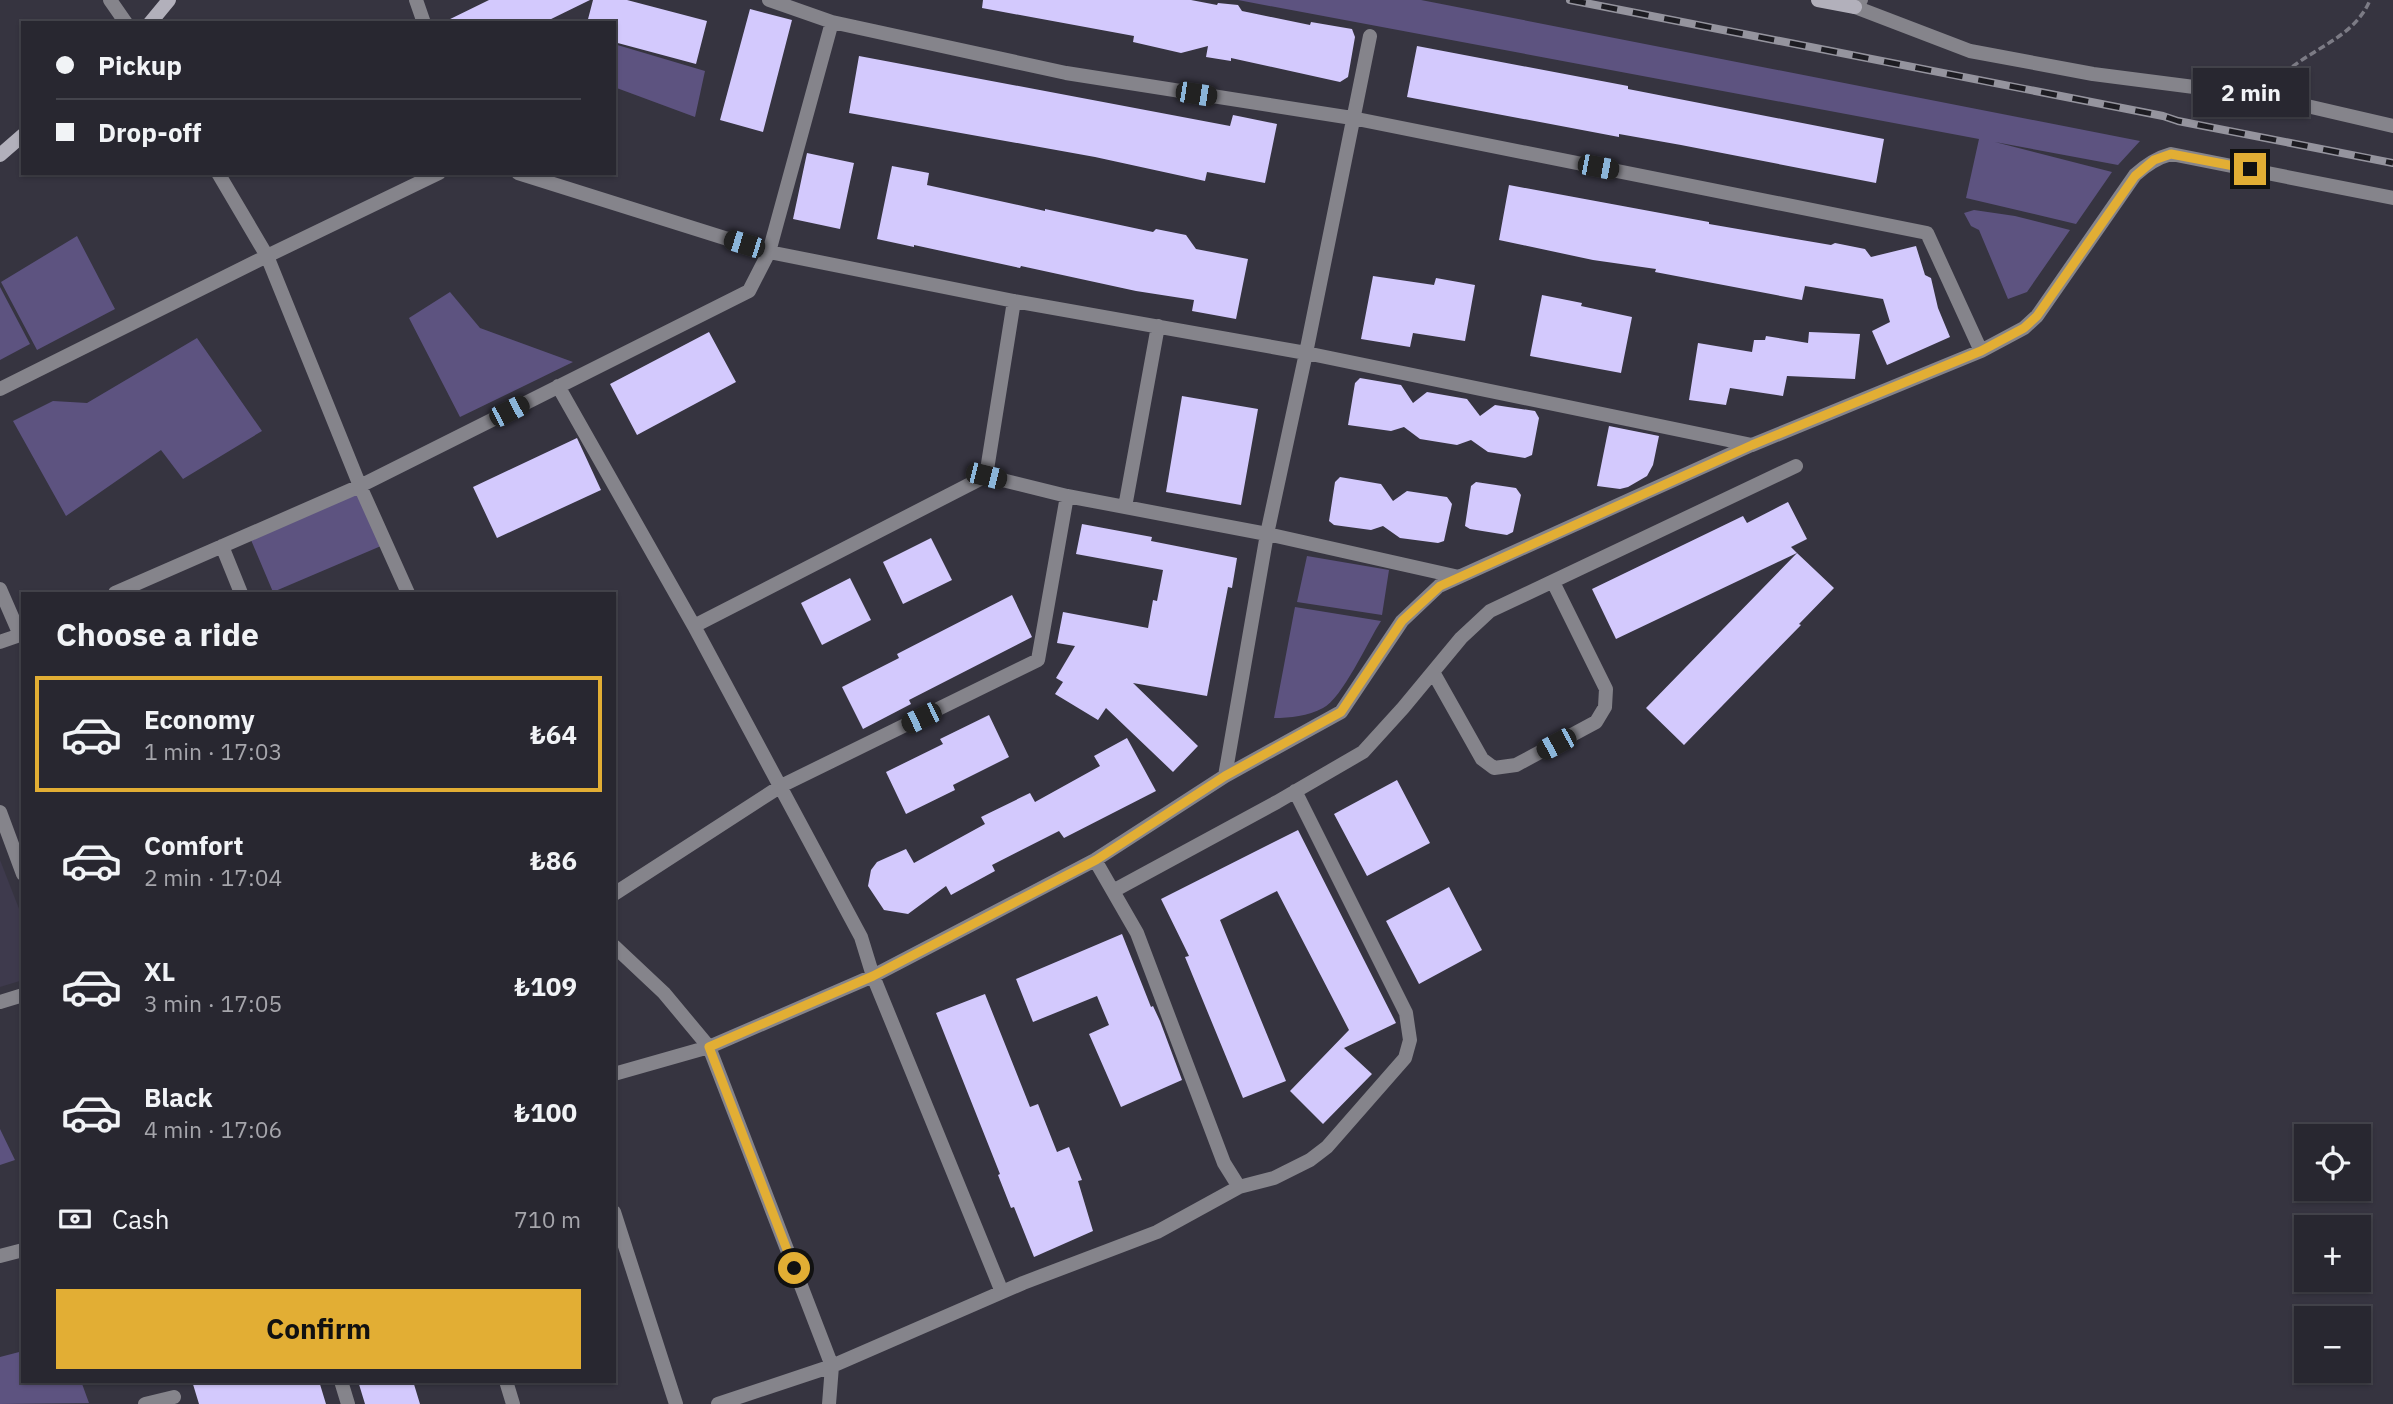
<!DOCTYPE html>
<meta charset="utf-8">
<style>
body{margin:0;font-family:"IBM Plex Sans",sans-serif;background:#302f38;color:#f1f3f6;height:100vh;display:flex;flex-direction:column;font-size:26px;white-space:nowrap}
*{box-sizing:border-box;margin:0}
p{font-size:23px;color:#a5a5ab}
.icon{flex:none;width:38px;height:38px;fill:none;stroke:currentColor;stroke-width:2;stroke-linecap:round;stroke-linejoin:round}
.map{position:relative;flex:1;overflow:hidden}
.sheet{position:absolute;left:21px;top:592px;width:595px;height:791px;display:flex;flex-direction:column;background:#282730;border-radius:0px;box-shadow:0 2px 5px #0004,0 0 0 2px #44444c}
.sheet>*{flex:none}
.banner{position:absolute;left:21px;top:21px;width:595px;height:154px;border-radius:0px;box-shadow:0 2px 5px #0004,0 0 0 2px #44444c;display:grid;align-content:center;height:154px;padding:0 35px;background:#282730}
.controls{position:absolute;left:2294px;top:1124px;display:grid;gap:14px}
.controls a{display:grid;place-items:center;width:77px;height:77px;border-radius:0px;background:#282730;box-shadow:0 2px 5px #0004,0 0 0 2px #44444c;font-size:35px}
.end{position:absolute;width:32px;height:32px;margin:-16px;border:9px solid #e2ae34;background:#111;box-shadow:0 0 0 4px #111}
.from{border-radius:50%}
.bubble{position:absolute;height:49px;border-radius:0px;background:#282730;box-shadow:0 2px 5px #0004,0 0 0 2px #44444c;font-size:23px;font-weight:700;line-height:49px;text-align:center}
.car{position:absolute;width:21px;height:42px;margin:-21px -10px;border-radius:9px;box-shadow:0 0 5px 2px #0007;background:linear-gradient(#222 24%,#8ab4d8 0 40%,#222 0 76%,#8ab4d8 0 86%,#222 0)}
.banner b{display:flex;align-items:center;gap:24px;height:66px;font-size:26px}
.banner b+b{border-top:2px solid #44444c}
.banner i{width:18px;height:18px;background:#f1f3f6}
ul{padding:0;list-style:none}
li{display:flex;align-items:center;gap:21px;height:116px;margin:0 14px 10px;padding:0 21px;border:4px solid transparent;border-radius:0px}
li div{flex:1}
li b{display:block;font-size:26px}
li em{font-style:normal;font-weight:700}
li.selected{border-color:#e2ae34}
li>.icon{width:63px;height:63px;stroke-width:1.5}
h2{padding:0 35px;font-size:32px;line-height:84px}
.pay{display:flex;align-items:center;gap:18px;height:77px;padding:0 35px;font-size:26px}
.pay p{margin-inline-start:auto}
.button{display:flex;gap:14px;margin-top:auto;padding:14px 35px}
.button a{flex:1;height:80px;border-radius:0px;background:#e2ae34;color:#111;font-size:28px;font-weight:700;line-height:80px;text-align:center}
.map>svg:first-child{display:block}
.built{fill:#3e3a4d}
.green{fill:#5d5380}
.building{fill:#d3c9fd}
.lines{fill:none;stroke-linecap:round;stroke-linejoin:round}
.path{stroke:#7c7b85;stroke-width:3.5;stroke-dasharray:7 3.5;stroke-linecap:butt}
.street{stroke:#85848b;stroke-width:14}
.secondary{stroke:#b2b0bb;stroke-width:14}
.rail-casing{stroke:#95949e;stroke-width:8}
.rail{stroke:#1d1c22;stroke-width:5;stroke-dasharray:16;stroke-linecap:butt}
.route{stroke:#e2ae34;stroke-width:9}
</style>
<div class="map">
<svg width="2393" height="1404" viewBox="0 0 2393 1404">
<rect width="100%" height="100%" fill="#363440"/>
<path class="built" d="M0,860L23,919V980L0,987Z"/>
<path class="green" d="M1238,0H1421L2140,141L2118,165L1995,142L2112,172L2076,224L1966,198L1979,139Z
M614,44L705,71L695,117L614,87Z
M1974,210L2015,216L2070,230L2027,292L2008,299L1979,230L1971,226L1964,213Z
M77,236L115,309L37,350L1,282Z
M0,287L30,344L0,360Z
M450,292L480,328L573,362L460,417L409,318Z
M197,338L262,431L183,479L161,450L66,516L13,421L53,401L87,403Z
M357,491L381,546L273,592L251,540Z
M1307,556L1389,570L1382,615L1297,602Z
M1295,607L1381,621C1368,641 1342,699 1323,708C1308,716 1290,718 1274,718Z
M0,1129L15,1160L0,1165Z
M23,1351V1381H81L89,1403L0,1404V1357Z"/>
<path class="building" d="M489,0H590L543,23H442Z
M593,0H627L707,21L696,64L614,42V23H587Z
M983,0H1191L1217,5L1218,3L1238,5L1242,11L1310,25L1311,22L1352,29L1355,37L1348,77L1340,82L1231,58V61L1206,57L1208,46L1181,53L1133,42L1134,36L982,8Z
M750,9L792,20L763,132L720,120Z
M1417,46L1628,86V89L1884,139L1876,183L1681,145L1619,134V137L1407,97Z
M859,56L1230,126L1233,115L1277,124L1265,183L1207,172L1205,181L1095,157L849,113Z
M807,153L854,163L840,229L793,219Z
M892,166L929,173L927,185L1045,211V209L1153,232L1156,229L1186,235L1196,249L1248,259L1236,319L1192,311L1194,300L1136,291L1021,266L1020,268L914,245V247L877,239Z
M1509,185L1709,222V224L1831,245L1835,243L1865,249L1871,257L1916,246L1925,275L1931,278L1938,308L1950,337L1887,365L1872,331L1890,322L1883,299L1805,286L1802,300L1655,272L1656,269L1593,260L1499,240Z
M1373,276L1434,285L1436,278L1475,285L1465,341L1413,333L1410,347L1361,339Z
M1542,295L1582,303L1581,306L1632,317L1621,373L1530,356Z
M709,332L736,382L637,435L610,384Z
M1809,332L1860,334L1855,379L1787,376L1783,396L1730,388L1726,405L1689,400L1698,343L1752,352L1754,340H1765L1766,336L1808,343Z
M1360,378L1401,385L1413,403L1427,392L1467,399L1480,416L1495,405L1535,411L1539,418L1532,455L1525,458L1488,452L1471,440L1457,445L1420,439L1404,427L1391,431L1348,425L1355,383Z
M1182,396L1258,409L1241,505L1166,492Z
M1609,426L1659,436L1653,465L1647,476L1628,487L1620,489L1597,486Z
M577,438L601,490L497,538L473,487Z
M1340,477L1381,484L1393,501L1407,491L1447,497L1452,504L1444,541L1438,543L1400,538L1383,526L1371,530L1334,525L1329,521L1335,482Z
M1476,482L1516,488L1521,495L1513,532L1507,535L1470,529L1465,526L1471,486Z
M1788,502L1807,539L1791,547L1797,553L1616,639L1592,589L1743,516L1747,523Z
M1082,524L1152,537L1151,541L1237,558L1232,588L1228,587L1207,696L1133,683L1198,746L1173,772L1106,708L1098,720L1055,694L1063,682L1056,678L1075,646L1057,643L1063,612L1148,628L1153,600L1157,601L1163,570L1076,554Z
M931,538L952,580L903,604L883,562Z
M1797,553L1834,588L1799,624L1801,625L1684,745L1646,708Z
M850,578L871,620L822,645L801,603Z
M1012,595L1032,637L909,700L911,704L863,729L842,687L899,658L897,654Z
M989,715L1009,757L953,785L955,790L906,814L886,772L943,744L940,739Z
M1127,738L1156,791L1064,838L1059,831L992,865L995,871L951,895L946,886L908,914L884,910L868,886L871,870L877,862L906,849L914,863L985,824L981,817L1030,793L1035,802L1100,766L1094,756Z
M1397,780L1430,843L1367,876L1334,814Z
M1298,830L1396,1023L1344,1048L1372,1074L1323,1124L1290,1091L1349,1030L1277,891L1220,920L1286,1081L1243,1098L1185,957L1189,956L1161,899Z
M1449,887L1482,950L1419,984L1386,921Z
M1122,934L1151,1007L1153,1006L1160,1021L1182,1080L1121,1107L1089,1034L1109,1025L1097,996L1033,1022L1016,979Z
M985,994L1030,1107L1038,1104L1057,1152L1069,1147L1082,1180L1078,1181L1093,1231L1034,1257L1014,1207L1011,1208L998,1175L1000,1174L936,1013Z
M192,1381H319L326,1404H199Z
M358,1381H413L420,1404H365Z"/>
<g class="lines">
<path class="path" d="M2277,81C2305,49 2353,41 2370,0"/>
<path class="street" d="M110,0L126,23
M416,0L424,23
M769,0L832,22
M1861,0L1855,7L1970,51L2093,74L2264,96L2393,126
M218,173L267,256L360,486L408,593
M518,173L769,252L1014,301L1306,353L1752,445L1981,351L2024,328L2037,316L2135,175C2146,165 2156,158 2171,154L2393,198
M558,386L694,626L861,937L873,976L1002,1292
M0,389L267,256L439,173
M986,476L1067,496L1267,534L1459,577
M1125,507L1158,326
M222,546L241,593
M0,589L20,635
M115,593L360,486L749,291L769,252L832,22L1066,73L1352,118L1927,233L1981,351
M694,626L986,476L1014,301
M0,642L23,634
M1433,672L1482,759L1494,768L1516,765L1596,722L1605,707L1606,689L1553,582
M1225,776L1267,534L1306,353L1370,36
M0,812L23,874
M1095,860L1137,933L1224,1163L1239,1187
M1113,891L1277,802L1363,752L1403,708L1461,638L1490,611L1796,466
M614,894L781,786L1038,660L1067,496
M614,946L664,993L709,1047L832,1366L829,1404
M0,1002L23,995
M614,1074L709,1047L873,976L1095,860L1225,776L1341,712L1402,621L1439,586L1751,445
M614,1212L676,1404
M0,1256L23,1250
M341,1381L348,1404
M506,1381L513,1404
M145,1404L174,1397
M718,1404L832,1366L1023,1283L1157,1232L1239,1187L1274,1178L1310,1160L1327,1147L1405,1058L1410,1040L1406,1013L1295,791"/>
<path class="secondary" d="M1818,0L1855,7
M150,23L169,0
M0,155L23,135"/>
<g class="rail-casing">
<path id="rail" d="M1570,0L2163,116L2178,121L2393,163"/>
</g>
<use href="#rail" class="rail"/>
</g>
<g class="lines">
<path class="route" d="M794,1268L709,1047L873,976L1096,860L1225,776L1341,712L1402,621L1440,586L1752,445L1981,351L2024,328L2037,316L2135,176L2154,160L2171,154L2250,169"/>
</g>
</svg>
<div class="controls">
<a><svg class="icon" aria-label="locate" viewBox="0 0 24 24"><circle cx="12" cy="12" r="6"/><path d="M12 2v4M12 18v4M2 12h4M18 12h4"/></svg></a>
<a>+</a>
<a>−</a>
</div>
<i class="end from" style="left:794px;top:1268px"></i>
<i class="end" style="left:2250px;top:169px"></i>
<div class="bubble" style="left:2193px;top:68px;width:116px">2 min</div>
<i class="car" style="left:1196px;top:94px;rotate:99deg"></i>
<i class="car" style="left:1598px;top:167px;rotate:101deg"></i>
<i class="car" style="left:744px;top:244px;rotate:287deg"></i>
<i class="car" style="left:509px;top:411px;rotate:63deg"></i>
<i class="car" style="left:986px;top:476px;rotate:104deg"></i>
<i class="car" style="left:921px;top:718px;rotate:244deg"></i>
<i class="car" style="left:1556px;top:744px;rotate:242deg"></i>
<div class="banner">
<b><i class="from"></i>Pickup</b>
<b><i></i>Drop-off</b>
</div>
<section class="sheet">
<h2>Choose a ride</h2>
<ul>
<li class="selected"><svg class="icon" aria-label="car" viewBox="0 0 24 24"><path d="M5 17H2v-5l4-1 3-4h7l3 4 3 1v5h-3M9 17h6M6 11h13"/><circle cx="7" cy="17" r="2"/><circle cx="17" cy="17" r="2"/></svg><div><b>Economy</b><p>1 min · 17:03</p></div><em>₺64</em></li>
<li><svg class="icon" aria-label="car" viewBox="0 0 24 24"><path d="M5 17H2v-5l4-1 3-4h7l3 4 3 1v5h-3M9 17h6M6 11h13"/><circle cx="7" cy="17" r="2"/><circle cx="17" cy="17" r="2"/></svg><div><b>Comfort</b><p>2 min · 17:04</p></div><em>₺86</em></li>
<li><svg class="icon" aria-label="car" viewBox="0 0 24 24"><path d="M5 17H2v-5l4-1 3-4h7l3 4 3 1v5h-3M9 17h6M6 11h13"/><circle cx="7" cy="17" r="2"/><circle cx="17" cy="17" r="2"/></svg><div><b>XL</b><p>3 min · 17:05</p></div><em>₺109</em></li>
<li><svg class="icon" aria-label="car" viewBox="0 0 24 24"><path d="M5 17H2v-5l4-1 3-4h7l3 4 3 1v5h-3M9 17h6M6 11h13"/><circle cx="7" cy="17" r="2"/><circle cx="17" cy="17" r="2"/></svg><div><b>Black</b><p>4 min · 17:06</p></div><em>₺100</em></li>
</ul>
<div class="pay"><svg class="icon" aria-label="cash" viewBox="0 0 24 24"><path d="M3 7h18v10H3z"/><circle cx="12" cy="12" r="2"/></svg>Cash<p>710 m</p></div>
<div class="button"><a>Confirm</a></div>
</section>
</div>
